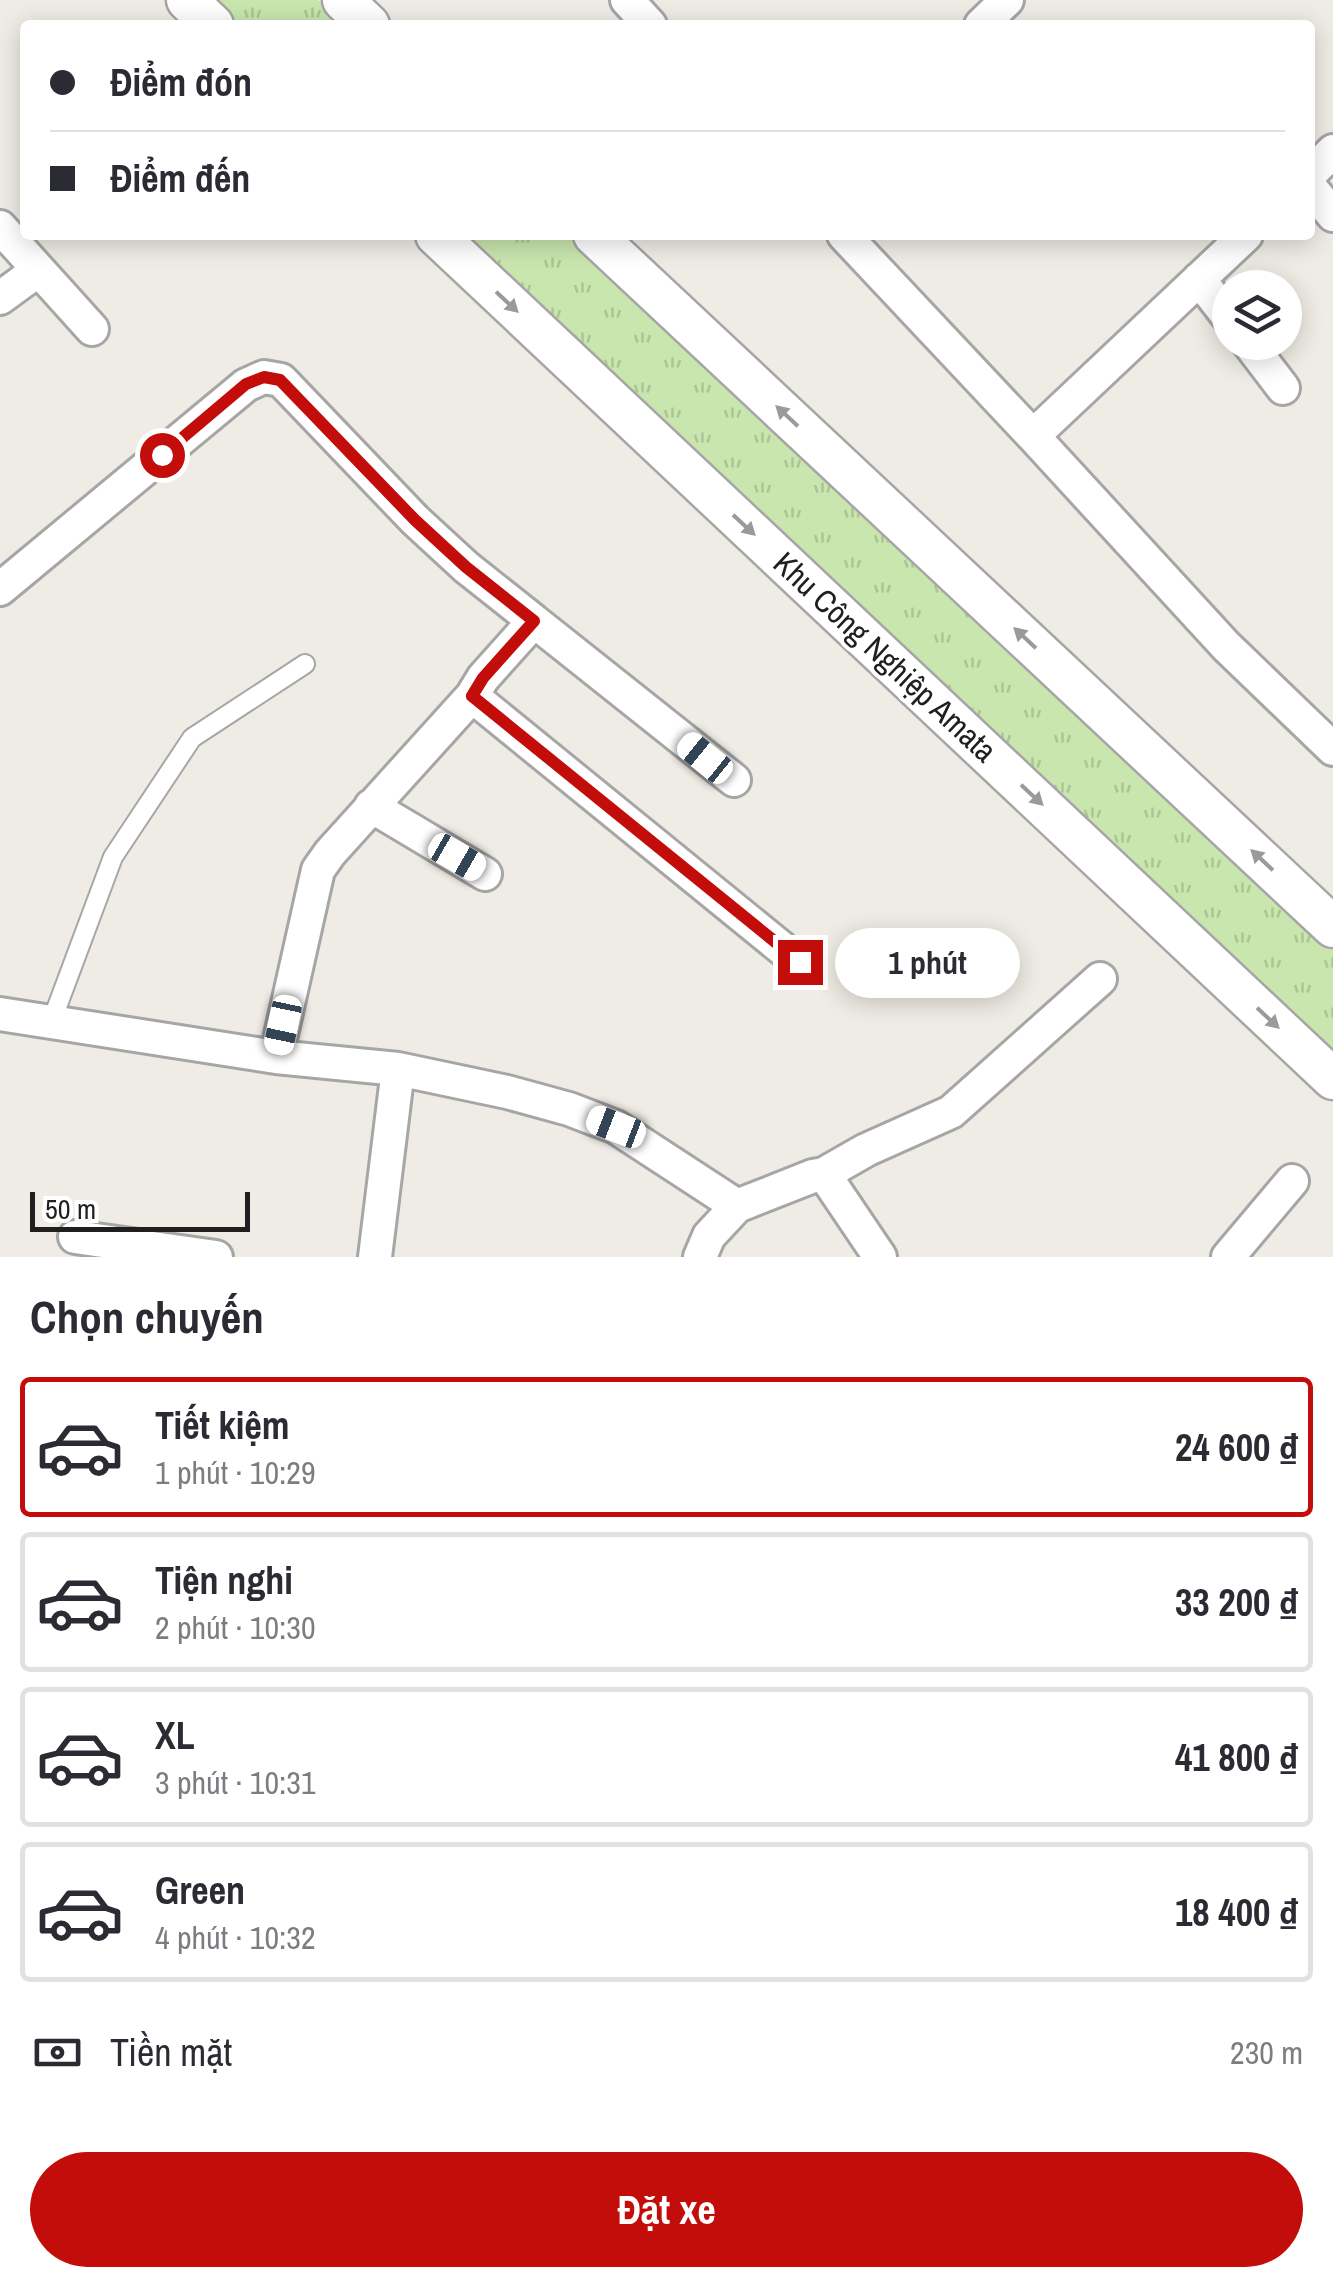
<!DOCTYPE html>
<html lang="vi">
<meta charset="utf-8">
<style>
body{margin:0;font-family:"Archivo Narrow",sans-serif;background:#f7f7f7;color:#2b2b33;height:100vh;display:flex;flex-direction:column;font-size:38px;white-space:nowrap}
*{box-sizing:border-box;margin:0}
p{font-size:32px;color:#7c7c81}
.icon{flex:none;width:55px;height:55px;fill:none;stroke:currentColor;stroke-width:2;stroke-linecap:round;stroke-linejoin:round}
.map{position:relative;height:1257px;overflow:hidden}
.sheet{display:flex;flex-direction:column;background:#fff;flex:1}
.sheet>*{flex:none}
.top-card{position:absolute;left:20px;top:20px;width:1295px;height:220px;border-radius:10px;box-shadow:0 5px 25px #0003;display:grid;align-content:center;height:220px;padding:0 30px;background:#fff}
.buttons{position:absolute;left:1212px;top:270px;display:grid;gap:20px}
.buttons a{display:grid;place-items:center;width:90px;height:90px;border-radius:50%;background:#fff;box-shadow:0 5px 25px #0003;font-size:50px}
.scale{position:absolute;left:30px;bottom:25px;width:220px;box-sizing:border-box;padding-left:10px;border:5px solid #1f1f1f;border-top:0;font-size:28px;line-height:35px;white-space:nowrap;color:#1f1f1f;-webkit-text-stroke:8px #fff;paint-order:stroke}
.end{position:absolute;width:45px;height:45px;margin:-22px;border:12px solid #c30d0a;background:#fff;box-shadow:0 0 0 5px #fff}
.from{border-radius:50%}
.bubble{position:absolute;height:70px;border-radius:35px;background:#fff;box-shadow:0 5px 25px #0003;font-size:32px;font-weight:800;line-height:70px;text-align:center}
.car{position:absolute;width:30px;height:60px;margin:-30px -15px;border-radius:12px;box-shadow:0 0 8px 2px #0007;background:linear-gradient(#fff 24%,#345 0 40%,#fff 0 76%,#345 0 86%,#fff 0)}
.top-card b{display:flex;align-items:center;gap:35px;height:95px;font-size:38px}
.top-card b+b{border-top:2px solid #e1e1e2}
.top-card i{width:25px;height:25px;background:#2b2b33}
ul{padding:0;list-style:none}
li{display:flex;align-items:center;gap:30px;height:140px;margin:0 20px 15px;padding:0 10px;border:5px solid #e1e1e2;border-radius:10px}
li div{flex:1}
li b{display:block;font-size:38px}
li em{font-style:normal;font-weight:800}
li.selected{border-color:#c30d0a}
li>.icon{width:90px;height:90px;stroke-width:1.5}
h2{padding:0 30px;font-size:45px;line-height:120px}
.pay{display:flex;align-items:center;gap:25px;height:110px;padding:0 30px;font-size:38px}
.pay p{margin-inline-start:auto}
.action{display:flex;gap:20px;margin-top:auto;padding:20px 30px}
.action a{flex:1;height:115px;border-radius:60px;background:#c30d0a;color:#fff;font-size:40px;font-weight:800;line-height:115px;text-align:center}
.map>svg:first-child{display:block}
.grass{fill:url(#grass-tufts)}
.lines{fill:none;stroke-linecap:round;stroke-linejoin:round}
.service-casing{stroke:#a6a6a6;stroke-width:22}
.minor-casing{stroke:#a6a6a6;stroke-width:38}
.tertiary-casing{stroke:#a6a6a6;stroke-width:45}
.service{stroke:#fff;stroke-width:18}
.minor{stroke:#fff;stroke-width:32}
.tertiary{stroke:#fff;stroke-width:40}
.oneway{fill:#9a9a9a}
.route{stroke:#c30d0a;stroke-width:12}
.labels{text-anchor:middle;stroke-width:8;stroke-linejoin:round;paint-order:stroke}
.street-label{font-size:32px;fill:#1f1f1f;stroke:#fff}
</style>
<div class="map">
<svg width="1333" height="1257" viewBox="0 0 1333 1257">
<defs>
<pattern id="grass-tufts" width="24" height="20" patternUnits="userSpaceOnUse" patternTransform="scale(2.5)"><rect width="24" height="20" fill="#c9e6ae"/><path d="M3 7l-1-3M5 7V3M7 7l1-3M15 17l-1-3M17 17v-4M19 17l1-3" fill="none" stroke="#acc595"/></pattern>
</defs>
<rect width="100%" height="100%" fill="#efece5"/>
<path class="grass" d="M212,0H318L345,25H238Z
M461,235H570L1333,949V1056Z"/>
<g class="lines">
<g class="service-casing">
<path id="service" d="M51,1023L113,857L192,738L305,664"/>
</g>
<g class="minor-casing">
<path id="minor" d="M627,0L650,25
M981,25L1007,0
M1310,174L1333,151
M1310,187L1333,215
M0,227L92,329
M844,235L1033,436L1246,235
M1199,279L1230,319
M0,298L37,271
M1248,342L1283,388
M1033,436L1226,646L1333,749
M0,589L246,385L264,377L281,380L415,520L466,567L534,621L483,678L472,696L330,853L318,870L276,1057
M534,621L734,780
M472,696L800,963
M371,806L485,874
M0,1014L276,1057L398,1069L507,1092L569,1109L616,1127L737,1206
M824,1174L880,1257
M75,1237L216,1257
M375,1257L398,1069
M700,1257L709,1236L737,1206L813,1176L824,1174L866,1150L951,1112L1100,979
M1228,1257L1292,1181"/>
</g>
<g class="tertiary-casing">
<path id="tertiary" d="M187,0L213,25
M343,0L369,25
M436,235L1333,1079
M594,235L1333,927"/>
</g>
<use href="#service" class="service"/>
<use href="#minor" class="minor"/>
<use href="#tertiary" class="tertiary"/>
</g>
<defs><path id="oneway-solid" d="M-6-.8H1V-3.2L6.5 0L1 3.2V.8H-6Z" transform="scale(2.5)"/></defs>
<g class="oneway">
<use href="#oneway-solid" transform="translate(507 302) rotate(43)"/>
<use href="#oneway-solid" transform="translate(787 416) rotate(-137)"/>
<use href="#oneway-solid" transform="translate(744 525) rotate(43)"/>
<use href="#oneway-solid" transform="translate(1025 638) rotate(-137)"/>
<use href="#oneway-solid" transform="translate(1032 795) rotate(43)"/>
<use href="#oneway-solid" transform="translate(1262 860) rotate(-137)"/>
<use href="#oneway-solid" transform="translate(1268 1018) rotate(43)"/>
</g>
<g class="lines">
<path class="route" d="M162,455L246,384L264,377L280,380L415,520L466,567L534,621L483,678L472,696L800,962"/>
</g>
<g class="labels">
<g class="street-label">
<text transform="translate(885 657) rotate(43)" y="11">Khu Công Nghiệp Amata</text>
</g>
</g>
</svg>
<div class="buttons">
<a><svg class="icon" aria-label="layers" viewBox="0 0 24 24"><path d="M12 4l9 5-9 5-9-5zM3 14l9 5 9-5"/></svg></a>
</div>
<div class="scale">50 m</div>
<i class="end from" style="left:162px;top:455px"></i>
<i class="end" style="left:800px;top:962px"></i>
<div class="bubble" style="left:835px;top:928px;width:185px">1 phút</div>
<i class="car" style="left:705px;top:758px;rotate:309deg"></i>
<i class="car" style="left:457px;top:857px;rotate:120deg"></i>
<i class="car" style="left:283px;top:1025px;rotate:192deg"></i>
<i class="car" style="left:616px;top:1127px;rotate:291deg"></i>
<div class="top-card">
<b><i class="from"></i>Điểm đón</b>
<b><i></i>Điểm đến</b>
</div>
</div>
<section class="sheet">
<h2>Chọn chuyến</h2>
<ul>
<li class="selected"><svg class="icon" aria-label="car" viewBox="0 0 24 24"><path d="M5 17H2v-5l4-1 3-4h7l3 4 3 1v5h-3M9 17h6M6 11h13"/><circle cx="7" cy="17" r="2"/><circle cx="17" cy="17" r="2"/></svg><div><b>Tiết kiệm</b><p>1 phút · 10:29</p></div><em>24 600 ₫</em></li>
<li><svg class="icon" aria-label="car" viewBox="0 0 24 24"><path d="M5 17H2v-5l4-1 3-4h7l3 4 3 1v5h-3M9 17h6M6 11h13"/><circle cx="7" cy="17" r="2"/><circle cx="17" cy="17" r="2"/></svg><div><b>Tiện nghi</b><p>2 phút · 10:30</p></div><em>33 200 ₫</em></li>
<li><svg class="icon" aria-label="car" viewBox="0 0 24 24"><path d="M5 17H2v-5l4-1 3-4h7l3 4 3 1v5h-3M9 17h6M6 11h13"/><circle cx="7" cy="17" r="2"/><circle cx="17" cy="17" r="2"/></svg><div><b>XL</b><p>3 phút · 10:31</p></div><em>41 800 ₫</em></li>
<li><svg class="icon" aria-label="car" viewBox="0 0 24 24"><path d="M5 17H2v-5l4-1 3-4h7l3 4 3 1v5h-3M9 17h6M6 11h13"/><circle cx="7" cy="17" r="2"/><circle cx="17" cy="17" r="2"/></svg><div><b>Green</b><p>4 phút · 10:32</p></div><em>18 400 ₫</em></li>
</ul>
<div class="pay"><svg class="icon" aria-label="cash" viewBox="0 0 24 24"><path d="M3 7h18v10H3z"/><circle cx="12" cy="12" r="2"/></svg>Tiền mặt<p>230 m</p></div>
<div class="action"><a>Đặt xe</a></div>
</section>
